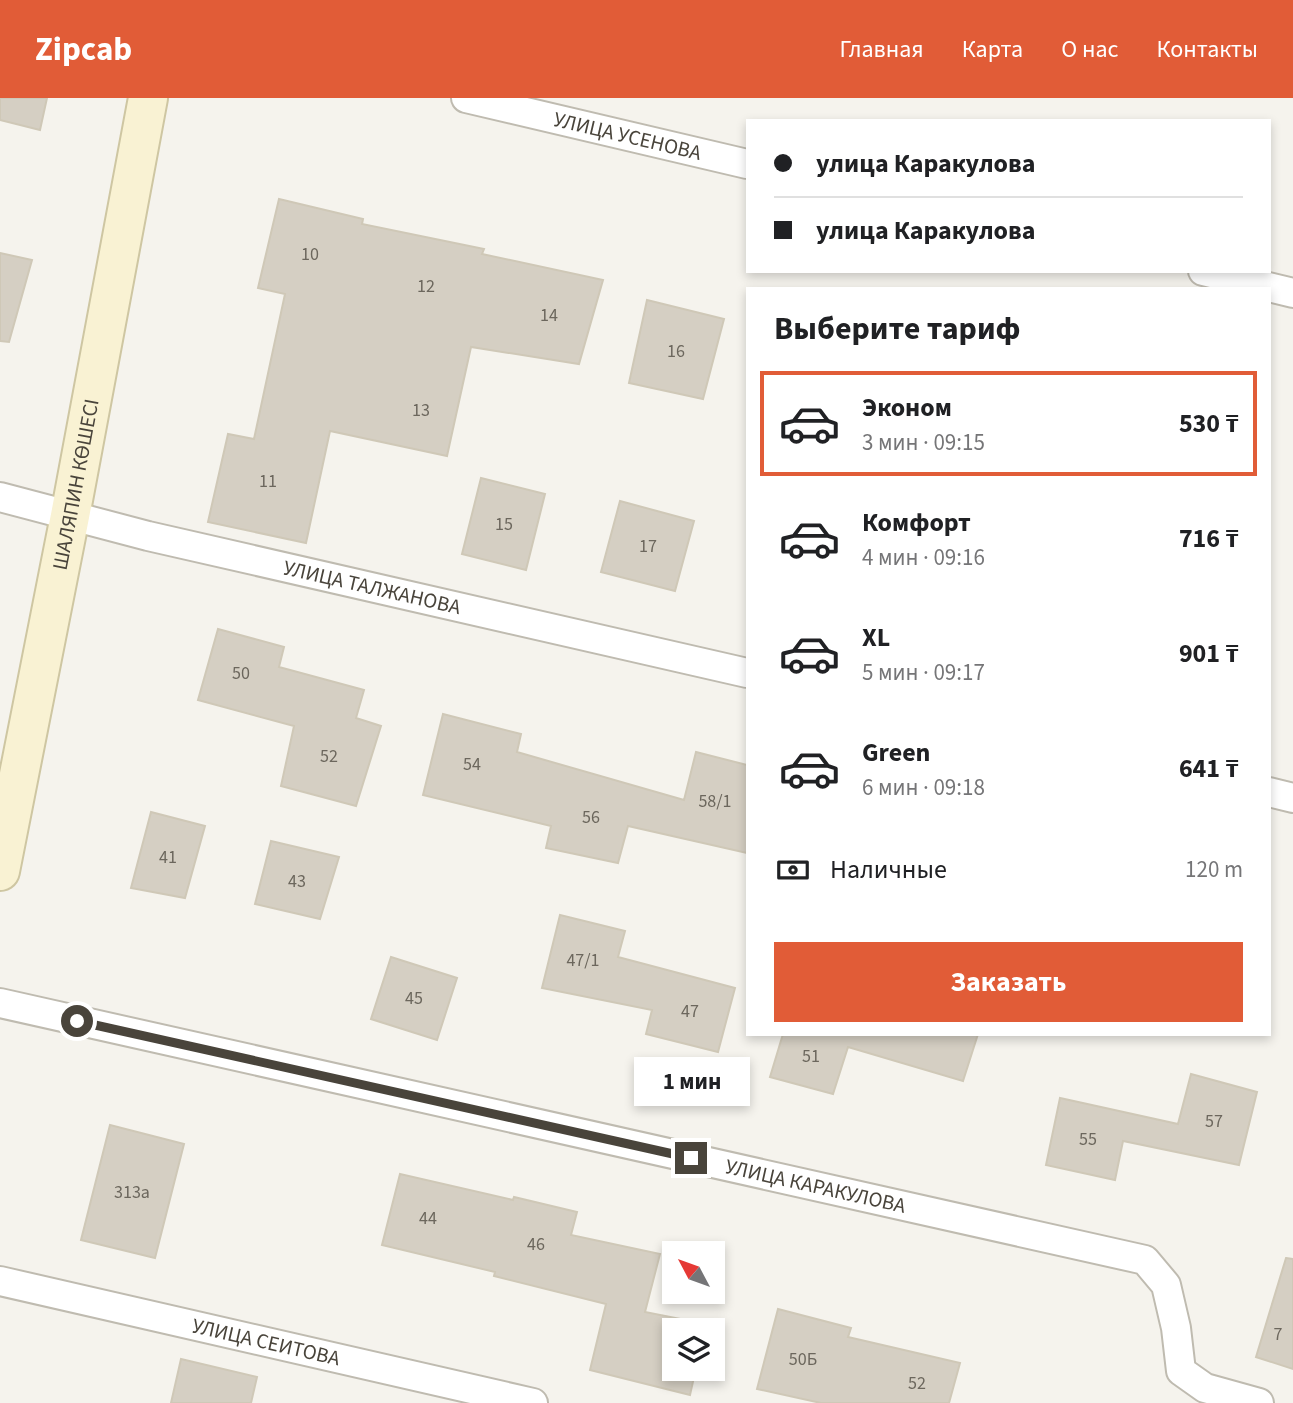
<!DOCTYPE html>
<html lang="ru">
<meta charset="utf-8">
<style>
body{margin:0;font-family:"Source Sans 3",sans-serif;background:#f6f6f6;color:#202124;height:100vh;display:flex;flex-direction:column;font-size:26px;white-space:nowrap}
*{box-sizing:border-box;margin:0}
p{font-size:23px;color:#757577}
.icon{flex:none;width:38px;height:38px;fill:none;stroke:currentColor;stroke-width:2;stroke-linecap:round;stroke-linejoin:round}
.map{position:relative;flex:1;overflow:hidden}
.sheet{position:absolute;left:746px;top:189px;width:525px;height:749px;display:flex;flex-direction:column;background:#fff;border-radius:0px;box-shadow:0 4px 10px #0003}
.sheet>*{flex:none}
.guide{position:absolute;left:746px;top:21px;width:525px;height:154px;border-radius:0px;box-shadow:0 4px 10px #0003;display:grid;align-content:center;height:154px;padding:0 28px;background:#fff}
.needle{width:46px;rotate:311deg}
.buttons{position:absolute;left:662px;top:1143px;display:grid;gap:14px}
.buttons a{display:grid;place-items:center;width:63px;height:63px;border-radius:0px;background:#fff;box-shadow:0 4px 10px #0003;font-size:35px}
.end{position:absolute;width:32px;height:32px;margin:-16px;border:9px solid #49443b;background:#fff;box-shadow:0 0 0 4px #fff}
.from{border-radius:50%}
.bubble{position:absolute;height:49px;border-radius:0px;background:#fff;box-shadow:0 4px 10px #0003;font-size:23px;font-weight:700;line-height:49px;text-align:center}
.guide b{display:flex;align-items:center;gap:24px;height:66px;font-size:26px}
.guide b+b{border-top:2px solid #e0e0e0}
.guide i{width:18px;height:18px;background:#202124}
ul{padding:0;list-style:none}
li{display:flex;align-items:center;gap:21px;height:105px;margin:0 14px 10px;padding:0 14px;border:4px solid transparent;border-radius:0px}
li div{flex:1}
li b{display:block;font-size:26px}
li em{font-style:normal;font-weight:700}
li.selected{border-color:#e15c37}
li>.icon{width:63px;height:63px;stroke-width:1.5}
h2{padding:0 28px;font-size:32px;line-height:84px}
.pay{display:flex;align-items:center;gap:18px;height:77px;padding:0 28px;font-size:26px}
.pay p{margin-inline-start:auto}
.primary-button{display:flex;gap:14px;margin-top:auto;padding:14px 28px}
.primary-button a{flex:1;height:80px;border-radius:0px;background:#e15c37;color:#fff;font-size:28px;font-weight:700;line-height:80px;text-align:center}
header{display:flex;align-items:center;gap:42px;box-sizing:border-box;height:98px;padding:0 35px;background:#e15c37;color:#fff}
header strong{font-size:33px}
nav{display:flex;gap:38px;margin-inline-start:auto;font-size:24px}
.map>svg:first-child{display:block}
.building{fill:#d5cfc3;stroke:#cfc8b7;stroke-width:2}
.lines{fill:none;stroke-linecap:round;stroke-linejoin:round}
.minor-casing{stroke:#bfbbb0;stroke-width:32}
.secondary-casing{stroke:#cec6a2;stroke-width:42}
.minor{stroke:#fff;stroke-width:28}
.secondary{stroke:#f9f2d3;stroke-width:38}
.route{stroke:#49443b;stroke-width:9}
.labels{text-anchor:middle;stroke-width:6;stroke-linejoin:round;paint-order:stroke}
.number-label{font-size:18px;fill:#6c675d}
.street-label{font-size:21px;fill:#49443b;stroke:#fff}
</style>
<header>
<strong>Zipcab</strong>
<nav><a>Главная</a><a>Карта</a><a>О нас</a><a>Контакты</a></nav>
</header>
<div class="map">
<svg width="1293" height="1305" viewBox="0 0 1293 1305">
<rect width="100%" height="100%" fill="#f5f3ed"/>
<path class="building" d="M0,0H47L40,32L0,22Z
M279,101L363,121L362,126L484,151L482,156L603,182L579,266L471,249L447,358L330,333L306,445L208,424L228,336L254,341L285,196L258,190Z
M0,155L32,162L9,244L0,243Z
M647,202L724,221L703,301L629,285Z
M481,380L545,396L526,472L462,456Z
M620,403L694,423L675,493L601,474Z
M218,531L284,549L279,569L364,592L356,620L381,628L356,708L281,688L294,628L198,602Z
M443,616L521,636L517,654L684,702L696,654L747,667V755L628,728L618,765L546,750L551,728L423,697Z
M151,714L205,728L185,800L131,790Z
M271,743L339,759L320,821L255,806Z
M560,817L625,833L618,859L735,890L718,954L646,936L652,912L542,890Z
M391,859L457,880L437,942L371,921Z
M783,936H978L963,983L848,949L833,996L770,979Z
M1191,976L1257,994L1239,1067L1123,1043L1115,1082L1046,1067L1060,1000L1178,1026Z
M110,1027L184,1046L155,1160L81,1142Z
M400,1076L513,1102L514,1099L577,1114L571,1137L660,1156L645,1214L706,1226L705,1232H674V1270H696L690,1297L590,1272L606,1206L494,1178L495,1174L382,1147Z
M1286,1160L1293,1161V1271L1256,1259Z
M778,1211L851,1230L848,1239L960,1265L949,1305H821L757,1291Z
M181,1261L257,1279L251,1305H171Z"/>
<g class="lines">
<g class="minor-casing">
<g id="minor">
<path id="s1" d="M466,0L747,66"/>
<path d="M1203,173L1293,195"/>
<path id="s2" d="M0,399L148,438L747,575"/>
<path d="M1269,694L1293,700"/>
<path id="s3" d="M0,905L1145,1162L1166,1187L1176,1230L1181,1273L1205,1290L1259,1305"/>
<path id="s4" d="M0,1183L533,1305"/>
</g>
</g>
<g class="secondary-casing">
<g id="secondary">
<path id="s5" d="M0,773L70,418L148,0"/>
</g>
</g>
<use href="#minor" class="minor"/>
<use href="#secondary" class="secondary"/>
</g>
<g class="lines">
<path class="route" d="M77,923L691,1060"/>
</g>
<g class="labels">
<g class="number-label">
<text x="310" y="162">10</text>
<text x="426" y="194">12</text>
<text x="549" y="223">14</text>
<text x="676" y="259">16</text>
<text x="421" y="318">13</text>
<text x="268" y="389">11</text>
<text x="504" y="432">15</text>
<text x="648" y="454">17</text>
<text x="241" y="581">50</text>
<text x="329" y="664">52</text>
<text x="472" y="672">54</text>
<text x="715" y="709">58/1</text>
<text x="591" y="725">56</text>
<text x="168" y="765">41</text>
<text x="297" y="789">43</text>
<text x="583" y="868">47/1</text>
<text x="414" y="906">45</text>
<text x="690" y="919">47</text>
<text x="811" y="964">51</text>
<text x="1214" y="1029">57</text>
<text x="1088" y="1047">55</text>
<text x="132" y="1100">313а</text>
<text x="428" y="1126">44</text>
<text x="536" y="1152">46</text>
<text x="1278" y="1242">7</text>
<text x="803" y="1267">50Б</text>
<text x="917" y="1291">52</text>
</g>
<g class="street-label">
<text dy="7" stroke="none"><textPath href="#s1" startOffset="166">УЛИЦА УСЕНОВА</textPath></text>
<text dy="7" stroke="none"><textPath href="#s5" startOffset="394">ШАЛЯПИН КӨШЕСІ</textPath></text>
<text dy="7" stroke="none"><textPath href="#s2" startOffset="383">УЛИЦА ТАЛЖАНОВА</textPath></text>
<text dy="7" stroke="none"><textPath href="#s3" startOffset="836">УЛИЦА КАРАКУЛОВА</textPath></text>
<text dy="7" stroke="none"><textPath href="#s4" startOffset="273">УЛИЦА СЕИТОВА</textPath></text>
</g>
</g>
</svg>
<div class="buttons">
<a><svg class="needle" viewBox="-14 -14 28 28"><path d="M0-13l5 13h-10z" fill="#e53935"/><path d="M0 13l5-13h-10z" fill="#757577"/></svg></a>
<a><svg class="icon" aria-label="layers" viewBox="0 0 24 24"><path d="M12 4l9 5-9 5-9-5zM3 14l9 5 9-5"/></svg></a>
</div>
<i class="end from" style="left:77px;top:923px"></i>
<i class="end" style="left:691px;top:1060px"></i>
<div class="bubble" style="left:634px;top:959px;width:116px">1 мин</div>
<div class="guide">
<b><i class="from"></i>улица Каракулова</b>
<b><i></i>улица Каракулова</b>
</div>
<section class="sheet">
<h2>Выберите тариф</h2>
<ul>
<li class="selected"><svg class="icon" aria-label="car" viewBox="0 0 24 24"><path d="M5 17H2v-5l4-1 3-4h7l3 4 3 1v5h-3M9 17h6M6 11h13"/><circle cx="7" cy="17" r="2"/><circle cx="17" cy="17" r="2"/></svg><div><b>Эконом</b><p>3 мин · 09:15</p></div><em>530 ₸</em></li>
<li><svg class="icon" aria-label="car" viewBox="0 0 24 24"><path d="M5 17H2v-5l4-1 3-4h7l3 4 3 1v5h-3M9 17h6M6 11h13"/><circle cx="7" cy="17" r="2"/><circle cx="17" cy="17" r="2"/></svg><div><b>Комфорт</b><p>4 мин · 09:16</p></div><em>716 ₸</em></li>
<li><svg class="icon" aria-label="car" viewBox="0 0 24 24"><path d="M5 17H2v-5l4-1 3-4h7l3 4 3 1v5h-3M9 17h6M6 11h13"/><circle cx="7" cy="17" r="2"/><circle cx="17" cy="17" r="2"/></svg><div><b>XL</b><p>5 мин · 09:17</p></div><em>901 ₸</em></li>
<li><svg class="icon" aria-label="car" viewBox="0 0 24 24"><path d="M5 17H2v-5l4-1 3-4h7l3 4 3 1v5h-3M9 17h6M6 11h13"/><circle cx="7" cy="17" r="2"/><circle cx="17" cy="17" r="2"/></svg><div><b>Green</b><p>6 мин · 09:18</p></div><em>641 ₸</em></li>
</ul>
<div class="pay"><svg class="icon" aria-label="cash" viewBox="0 0 24 24"><path d="M3 7h18v10H3z"/><circle cx="12" cy="12" r="2"/></svg>Наличные<p>120 m</p></div>
<div class="primary-button"><a>Заказать</a></div>
</section>
</div>
